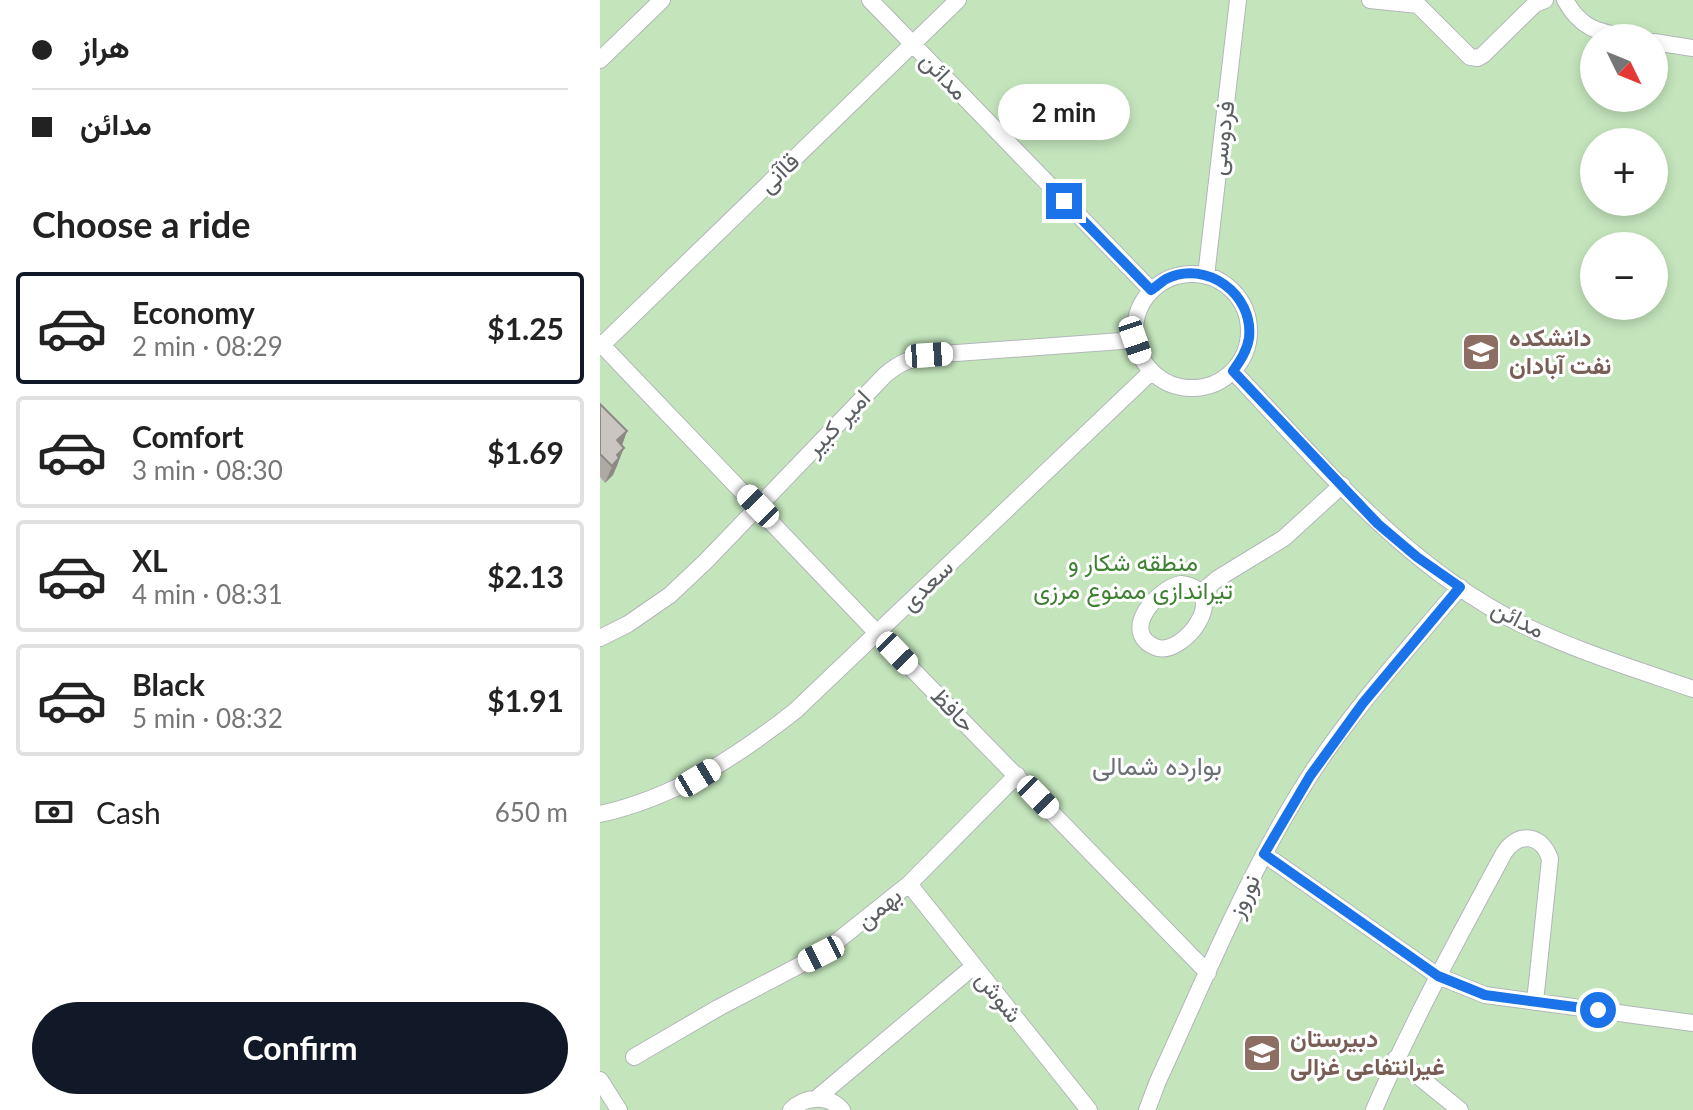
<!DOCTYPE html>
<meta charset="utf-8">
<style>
body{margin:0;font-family:Lato,Vazirmatn,sans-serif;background:#f2f2f2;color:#222;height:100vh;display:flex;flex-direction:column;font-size:30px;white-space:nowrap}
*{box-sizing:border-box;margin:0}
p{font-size:26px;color:#767676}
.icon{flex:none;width:44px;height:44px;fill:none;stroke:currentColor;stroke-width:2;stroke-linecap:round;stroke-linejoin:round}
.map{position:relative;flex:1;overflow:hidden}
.sheet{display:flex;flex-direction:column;background:#fff;width:600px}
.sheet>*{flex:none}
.banner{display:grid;align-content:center;height:176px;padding:0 32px;background:#fff}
.needle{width:52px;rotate:133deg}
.controls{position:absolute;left:980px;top:24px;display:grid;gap:16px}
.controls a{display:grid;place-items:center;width:88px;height:88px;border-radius:50%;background:#fff;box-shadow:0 4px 12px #0003;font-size:40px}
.end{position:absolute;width:36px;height:36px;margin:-18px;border:10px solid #1a73e8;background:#fff;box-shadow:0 0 0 4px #fff}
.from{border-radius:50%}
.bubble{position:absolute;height:56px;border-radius:28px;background:#fff;box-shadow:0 4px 12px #0003;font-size:26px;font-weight:700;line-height:56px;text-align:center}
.car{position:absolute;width:24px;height:48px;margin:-24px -12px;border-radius:10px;box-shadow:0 0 6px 2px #0007;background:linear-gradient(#fff 24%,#345 0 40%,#fff 0 76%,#345 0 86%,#fff 0)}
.banner b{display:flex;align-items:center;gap:28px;height:76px;font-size:30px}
.banner b+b{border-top:2px solid #e0e0e0}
.banner i{width:20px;height:20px;background:#222}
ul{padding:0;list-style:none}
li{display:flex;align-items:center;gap:24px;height:112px;margin:0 16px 12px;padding:0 16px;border:4px solid #e0e0e0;border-radius:8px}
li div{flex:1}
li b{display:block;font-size:30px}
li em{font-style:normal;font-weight:700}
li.current{border-color:#111827}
li>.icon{width:72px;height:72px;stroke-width:1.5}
h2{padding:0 32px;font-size:36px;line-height:96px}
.pay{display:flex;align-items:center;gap:20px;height:88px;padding:0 32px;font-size:30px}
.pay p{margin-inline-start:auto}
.cta{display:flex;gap:16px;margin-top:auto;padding:16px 32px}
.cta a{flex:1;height:92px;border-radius:48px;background:#111827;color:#fff;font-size:32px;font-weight:700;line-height:92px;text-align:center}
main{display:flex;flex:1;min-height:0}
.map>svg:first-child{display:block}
.green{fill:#c4e5bc;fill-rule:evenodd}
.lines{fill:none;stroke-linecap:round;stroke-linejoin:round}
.minor-casing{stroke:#b2b6b9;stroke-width:18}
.minor{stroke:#fff;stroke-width:16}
.wall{fill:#aea9a5}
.shaded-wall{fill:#8d8a86}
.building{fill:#cac5c0;stroke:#8d8a86;stroke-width:2}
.route{stroke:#1a73e8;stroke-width:10}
.labels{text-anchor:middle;stroke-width:6;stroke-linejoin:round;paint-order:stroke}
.street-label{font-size:24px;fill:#5a5f62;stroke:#fff}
.education-label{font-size:24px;font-weight:bold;fill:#785e54;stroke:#fff;text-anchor:start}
.park-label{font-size:24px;fill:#3e8132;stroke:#fff}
.neighbourhood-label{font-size:26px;fill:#6a7174;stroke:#fff}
</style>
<main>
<section class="sheet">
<div class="banner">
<b><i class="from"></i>هراز</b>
<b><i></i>مدائن</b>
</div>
<h2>Choose a ride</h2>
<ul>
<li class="current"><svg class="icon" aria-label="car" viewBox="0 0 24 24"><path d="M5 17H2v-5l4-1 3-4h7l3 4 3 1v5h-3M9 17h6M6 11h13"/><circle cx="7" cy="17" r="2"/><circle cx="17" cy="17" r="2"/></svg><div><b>Economy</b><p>2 min · 08:29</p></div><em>$1.25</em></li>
<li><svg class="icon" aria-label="car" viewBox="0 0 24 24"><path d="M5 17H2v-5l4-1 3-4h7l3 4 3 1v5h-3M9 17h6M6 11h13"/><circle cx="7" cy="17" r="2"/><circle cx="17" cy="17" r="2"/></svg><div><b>Comfort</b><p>3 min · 08:30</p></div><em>$1.69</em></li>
<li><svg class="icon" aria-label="car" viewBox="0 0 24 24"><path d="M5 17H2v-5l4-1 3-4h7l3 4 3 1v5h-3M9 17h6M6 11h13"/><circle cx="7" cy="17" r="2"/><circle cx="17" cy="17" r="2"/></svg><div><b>XL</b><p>4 min · 08:31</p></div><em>$2.13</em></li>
<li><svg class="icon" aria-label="car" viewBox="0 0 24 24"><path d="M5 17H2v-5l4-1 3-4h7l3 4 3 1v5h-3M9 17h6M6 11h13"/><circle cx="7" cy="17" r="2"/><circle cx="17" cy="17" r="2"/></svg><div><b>Black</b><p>5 min · 08:32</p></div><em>$1.91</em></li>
</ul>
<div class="pay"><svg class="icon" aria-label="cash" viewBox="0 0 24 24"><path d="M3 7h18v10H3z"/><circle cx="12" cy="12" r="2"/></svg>Cash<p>650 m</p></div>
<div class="cta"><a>Confirm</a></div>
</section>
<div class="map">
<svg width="1093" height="1110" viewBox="0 0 1093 1110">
<rect width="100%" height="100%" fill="#ede8e1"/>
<path class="green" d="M0,0H1093V1110H0ZM994,38H1054V98H994ZM994,142H1054V202H994ZM994,246H1054V306H994Z"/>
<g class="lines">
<g class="minor-casing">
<path id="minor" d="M270,0L551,290
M770,0L818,5L870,57L878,58L883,55L935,4L945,0
M965,0C982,31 1000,32 1033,38
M1054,42L1093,48
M0,60L62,0
M535 331a57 57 0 1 1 114 0a57 57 0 1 1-114 0Z
M606,276L638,0
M0,343L277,633L608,973
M0,347L358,0
M633,371C721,464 804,566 921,624C976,651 1035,669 1093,689
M581,584C634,591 582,659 555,647C519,631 558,588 581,584Z
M600,594L617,579L684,538L742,485
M0,638L28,624L70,595L106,561L285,375C299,363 311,358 329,355L535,340
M0,814C74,798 136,757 195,711L551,372
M664,854L838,976L885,995L1093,1023
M309,884L489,1110
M34,1057L118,1008L221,954L309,884L417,775
M796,1058L860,1110
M0,1080L19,1110
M217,1098L374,966
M191,1110C205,1096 228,1094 242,1110
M547,1110L558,1081C605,979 648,872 709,777C753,709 808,649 860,587
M774,1110C812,1022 858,938 904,853C918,831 942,834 950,859L935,1002"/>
</g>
<use href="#minor" class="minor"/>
</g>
<path class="wall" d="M0,404L27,431L22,445L18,464L13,475L5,483L0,477Z"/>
<path class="shaded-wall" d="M27,431L21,448L17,440Z
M24,448L13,475L5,483L17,455Z"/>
<path class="building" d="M0,404L27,431L17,440L24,448L17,455L19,458L12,466L0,454Z"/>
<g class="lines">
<path class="route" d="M464,201L551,290C556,287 561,282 566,279C606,259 654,294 649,338C647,351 640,361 633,371L778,524L817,557L860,587L763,703L710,776L664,854L838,976L885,995L998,1010"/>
</g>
<defs>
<g id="university-square" transform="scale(2)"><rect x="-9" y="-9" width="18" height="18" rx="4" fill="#8d6e63" stroke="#fff"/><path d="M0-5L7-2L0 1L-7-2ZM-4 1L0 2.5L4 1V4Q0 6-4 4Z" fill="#fff"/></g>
<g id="school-square" transform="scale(2)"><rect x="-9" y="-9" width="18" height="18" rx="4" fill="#8d6e63" stroke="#fff"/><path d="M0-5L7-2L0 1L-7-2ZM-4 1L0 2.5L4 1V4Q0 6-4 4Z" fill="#fff"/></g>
</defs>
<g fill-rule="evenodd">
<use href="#university-square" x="881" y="352"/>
<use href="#school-square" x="662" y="1053"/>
</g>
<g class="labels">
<g class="street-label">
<text transform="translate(344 76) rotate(46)" y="8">مدائن</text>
<text transform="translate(622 138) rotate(-83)" y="8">فردوسی</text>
<text transform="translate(179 173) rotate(-44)" y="8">قاآنی</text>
<text transform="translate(238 423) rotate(-46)" y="8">امیر کبیر</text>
<text transform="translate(327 585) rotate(-44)" y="8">سعدی</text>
<text transform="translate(918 619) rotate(27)" y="8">مدائن</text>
<text transform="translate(353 710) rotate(46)" y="8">حافظ</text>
<text transform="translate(644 896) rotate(-65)" y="8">نوروز</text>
<text transform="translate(279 908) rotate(-39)" y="8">بهمن</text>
<text transform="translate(399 997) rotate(51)" y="8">شوش</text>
</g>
<g class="education-label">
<text x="909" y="346">دانشکده<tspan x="909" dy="28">نفت آبادان</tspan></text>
<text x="690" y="1047">دبیرستان<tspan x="690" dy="28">غیرانتفاعی غزالی</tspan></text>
</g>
<g class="park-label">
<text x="533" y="571">منطقه شکار و<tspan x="533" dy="28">تیراندازی ممنوع مرزی</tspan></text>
</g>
<g class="neighbourhood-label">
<text x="557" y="775">بوارده شمالی</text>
</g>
</g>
</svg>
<div class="controls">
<a><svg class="needle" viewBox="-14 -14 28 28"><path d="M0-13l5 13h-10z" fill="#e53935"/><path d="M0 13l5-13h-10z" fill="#767676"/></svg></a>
<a>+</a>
<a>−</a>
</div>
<i class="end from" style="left:998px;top:1010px"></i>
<i class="end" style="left:464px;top:201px"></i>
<div class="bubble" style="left:398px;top:84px;width:132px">2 min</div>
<i class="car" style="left:535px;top:340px;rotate:161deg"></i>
<i class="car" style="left:329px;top:355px;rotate:86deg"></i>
<i class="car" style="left:158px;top:506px;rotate:316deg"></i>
<i class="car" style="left:297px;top:653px;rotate:136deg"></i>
<i class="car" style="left:98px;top:778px;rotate:59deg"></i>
<i class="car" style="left:438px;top:797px;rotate:136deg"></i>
<i class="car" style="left:221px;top:954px;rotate:243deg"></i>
</div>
</main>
